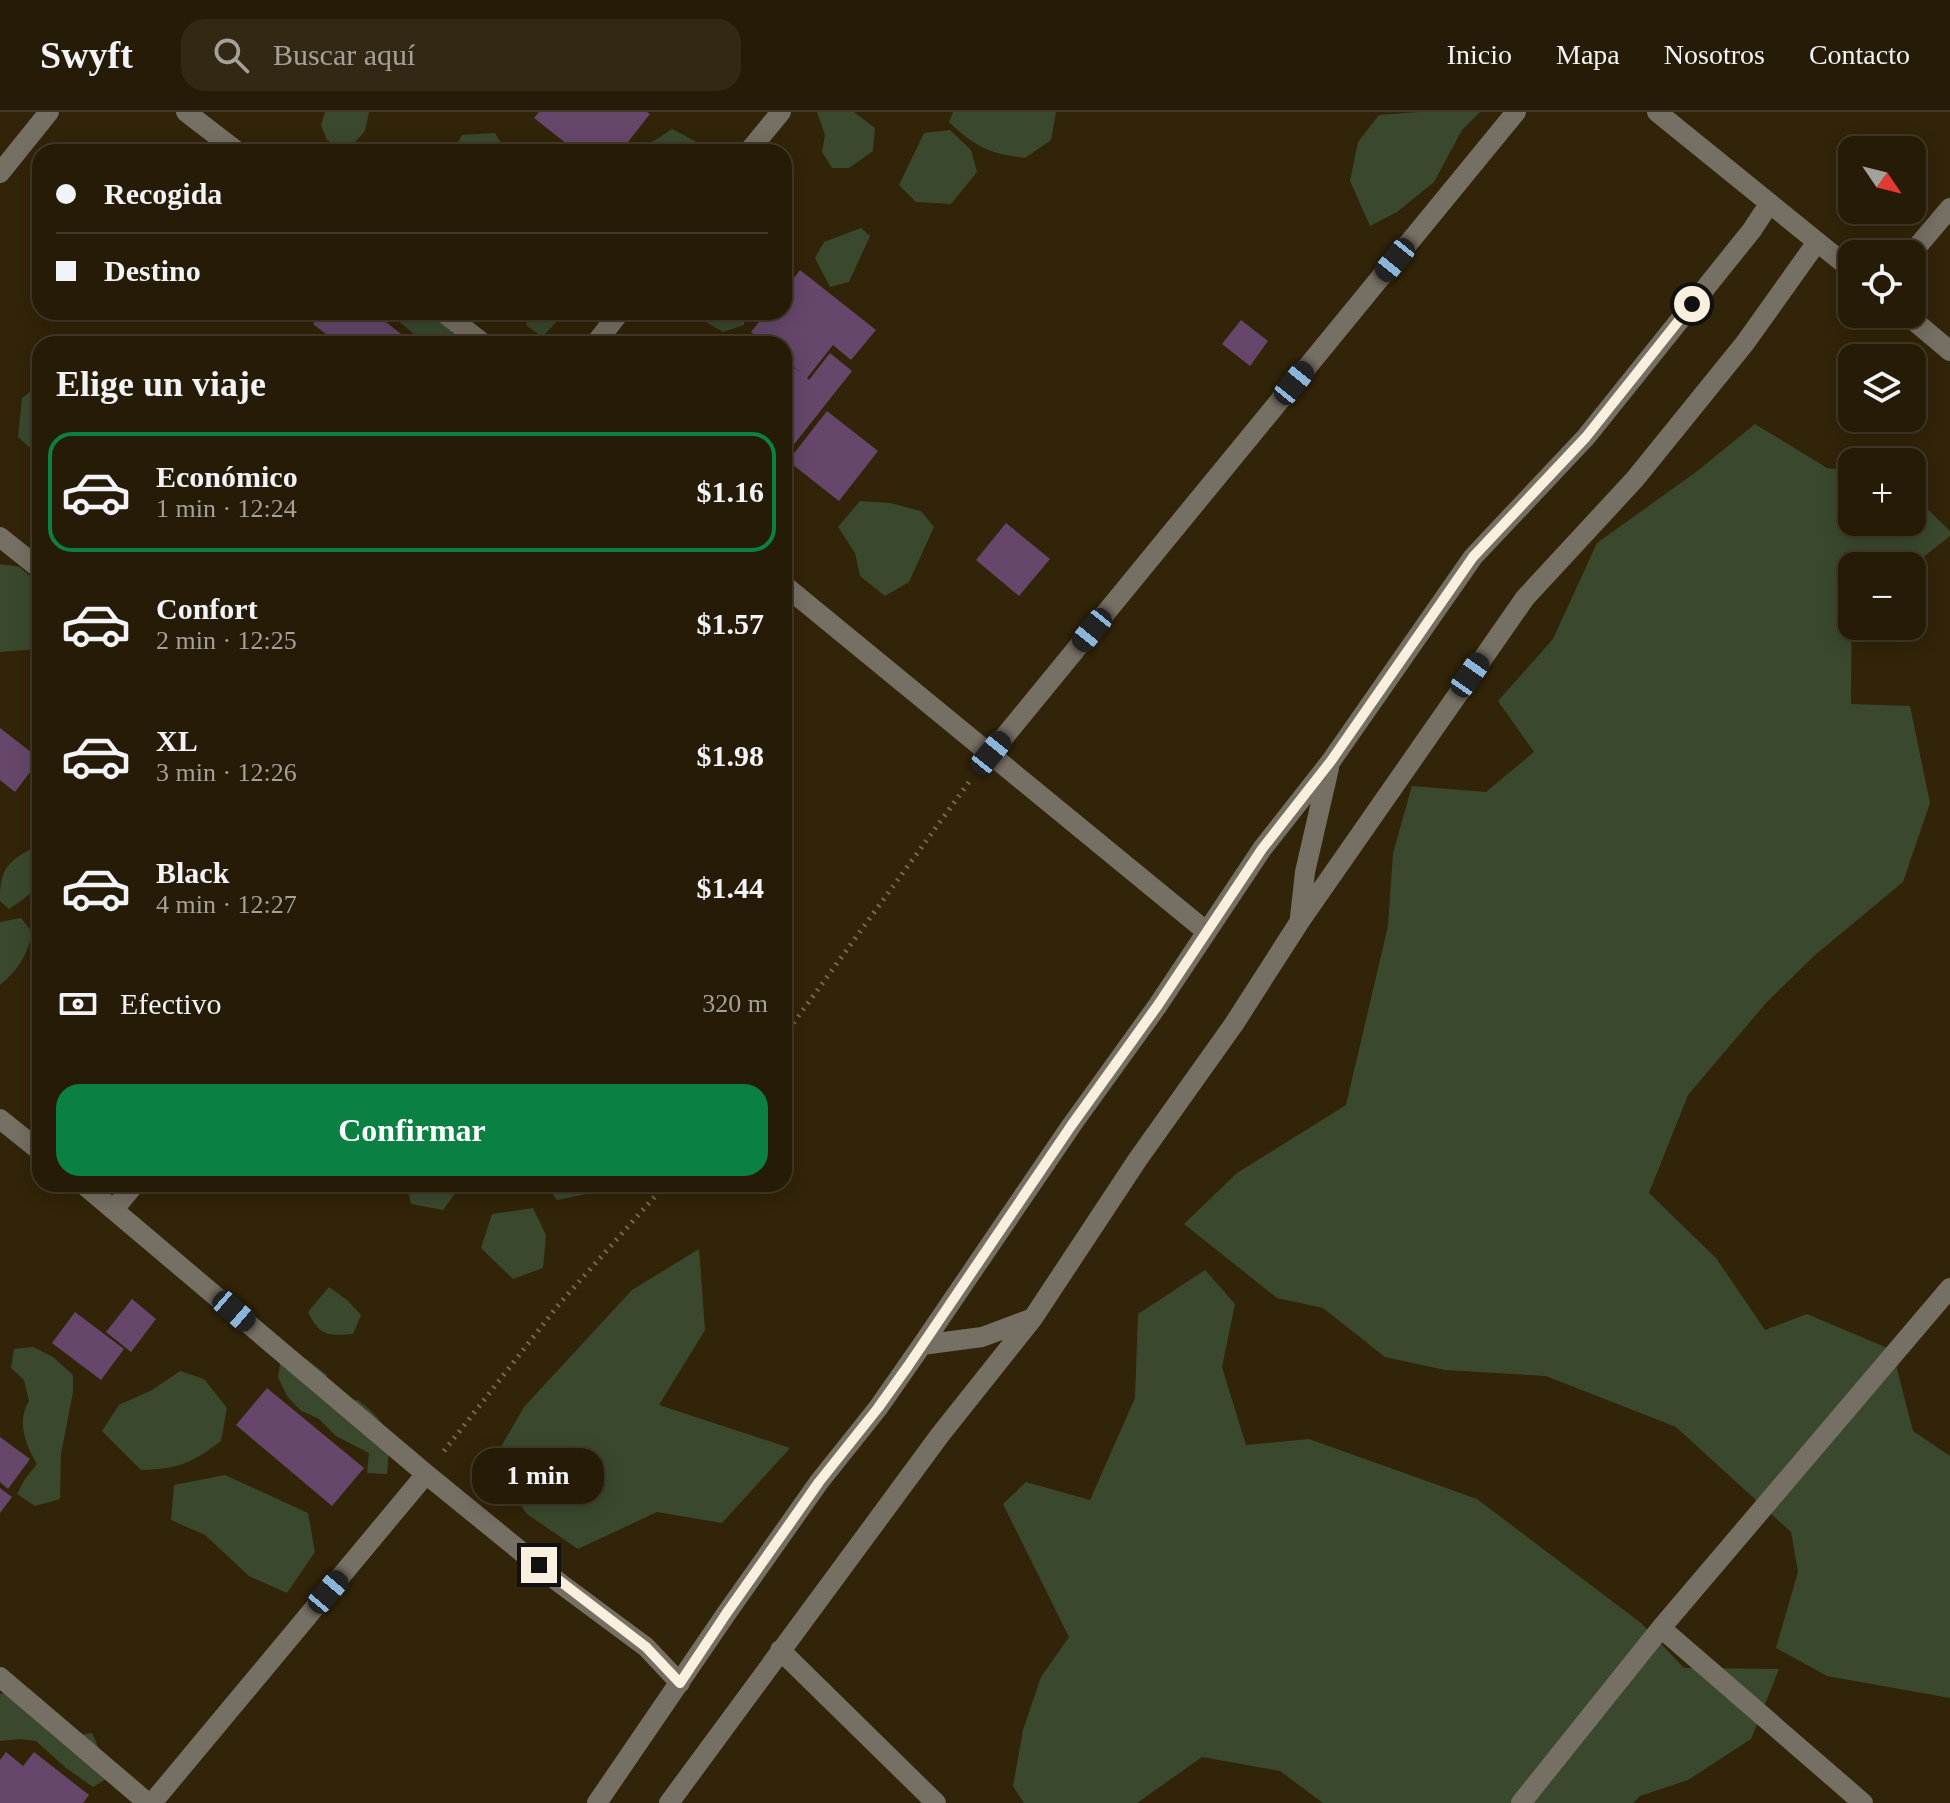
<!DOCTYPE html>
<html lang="es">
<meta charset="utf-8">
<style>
body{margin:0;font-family:"Times New Roman",serif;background:#322814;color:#f1f3f6;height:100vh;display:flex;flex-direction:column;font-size:30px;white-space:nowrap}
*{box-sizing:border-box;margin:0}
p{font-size:26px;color:#a4a19b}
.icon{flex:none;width:44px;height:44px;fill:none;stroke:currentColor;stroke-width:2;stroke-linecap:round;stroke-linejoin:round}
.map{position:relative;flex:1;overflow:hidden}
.details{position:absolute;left:32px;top:224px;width:760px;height:856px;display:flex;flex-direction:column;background:#261b06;border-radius:24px;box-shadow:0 4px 20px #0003,0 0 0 2px #423928}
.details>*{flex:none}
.top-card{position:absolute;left:32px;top:32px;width:760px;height:176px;border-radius:24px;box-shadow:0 4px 20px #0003,0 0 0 2px #423928;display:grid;align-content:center;height:176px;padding:0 24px;background:#261b06}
.needle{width:52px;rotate:125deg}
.tools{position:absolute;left:1838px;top:24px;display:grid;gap:16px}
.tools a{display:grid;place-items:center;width:88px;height:88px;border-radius:16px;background:#261b06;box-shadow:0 4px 20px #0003,0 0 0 2px #423928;font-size:40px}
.end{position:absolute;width:36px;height:36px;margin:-18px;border:10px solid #f8efdf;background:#111;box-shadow:0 0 0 4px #111}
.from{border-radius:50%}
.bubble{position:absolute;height:56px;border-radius:24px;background:#261b06;box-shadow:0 4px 20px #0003,0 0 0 2px #423928;font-size:26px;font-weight:700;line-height:56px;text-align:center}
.car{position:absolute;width:24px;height:48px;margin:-24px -12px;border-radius:10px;box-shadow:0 0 6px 2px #0007;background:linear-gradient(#222 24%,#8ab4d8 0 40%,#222 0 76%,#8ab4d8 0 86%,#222 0)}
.top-card b{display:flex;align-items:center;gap:28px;height:76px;font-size:30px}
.top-card b+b{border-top:2px solid #423928}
.top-card i{width:20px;height:20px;background:#f1f3f6}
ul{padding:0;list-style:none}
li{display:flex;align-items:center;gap:24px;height:120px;margin:0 16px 12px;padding:0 8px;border:4px solid transparent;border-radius:24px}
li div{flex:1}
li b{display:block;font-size:30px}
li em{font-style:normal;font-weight:700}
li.active{border-color:#0b8043}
li>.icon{width:72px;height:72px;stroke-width:1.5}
h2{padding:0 24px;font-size:36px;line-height:96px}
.pay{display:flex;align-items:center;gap:20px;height:88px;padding:0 24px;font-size:30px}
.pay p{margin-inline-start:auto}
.cta{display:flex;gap:16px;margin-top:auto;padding:16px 24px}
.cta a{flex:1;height:92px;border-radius:24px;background:#0b8043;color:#fff;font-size:32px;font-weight:700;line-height:92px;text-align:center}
header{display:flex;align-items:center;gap:48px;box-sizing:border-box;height:112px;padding:0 40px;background:#261b06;border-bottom:2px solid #423928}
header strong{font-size:38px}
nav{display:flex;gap:44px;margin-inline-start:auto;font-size:28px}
.search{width:560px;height:72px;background:#322814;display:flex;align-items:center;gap:20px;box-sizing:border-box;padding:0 28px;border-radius:24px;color:#a4a19b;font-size:30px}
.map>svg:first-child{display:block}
.green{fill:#3a492e}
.building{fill:#66476b}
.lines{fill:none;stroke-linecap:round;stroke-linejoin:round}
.path{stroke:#746850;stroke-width:5;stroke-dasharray:2 6;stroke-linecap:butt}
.minor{stroke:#766f63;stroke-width:20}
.route{stroke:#f8efdf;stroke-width:10}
</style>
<header>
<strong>Swyft</strong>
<div class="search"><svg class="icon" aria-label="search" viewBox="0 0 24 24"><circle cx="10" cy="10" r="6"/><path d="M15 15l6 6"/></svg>Buscar aquí</div>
<nav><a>Inicio</a><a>Mapa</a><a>Nosotros</a><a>Contacto</a></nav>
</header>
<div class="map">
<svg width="1950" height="1691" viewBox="0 0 1950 1691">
<rect width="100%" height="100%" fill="#322408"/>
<path class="green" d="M325,0H369L365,19L347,39L327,28L321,13Z
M817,0H854L875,16L873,39L849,56H832L822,40L825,23Z
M953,0H1056L1051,28L1025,46C990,42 975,35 949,10Z
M1419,0H1480L1462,18L1434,70L1397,100L1370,114L1350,69L1358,30L1379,3Z
M672,17L699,31L695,40H637Z
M950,18L971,38L977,60L951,92L916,90L899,73L924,21Z
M495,21L506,40H453L462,23Z
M861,116L870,124L849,170L830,175L815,146L824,130Z
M387,200H441L468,232H426Z
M530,200H566L542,225L526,213Z
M672,200H746L744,213L723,220L706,210L671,204Z
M40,272V345L18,325L22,286Z
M1755,312L1827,356L1852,359V410H1912V382L1950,419V424L1912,454H1852L1851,592L1910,594L1930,691L1903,770L1815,843L1766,891L1688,983L1649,1081L1716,1146L1765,1218L1807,1202L1892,1238L1913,1319L1950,1344V1586L1827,1564L1776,1536L1798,1460L1791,1420L1676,1315L1546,1264L1445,1258L1385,1245L1323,1196L1277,1186L1184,1112L1237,1061L1346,993L1388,814L1393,741L1412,674L1486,680L1534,640L1498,589L1553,527L1597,431L1696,360Z
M860,389L890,391L921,399L934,415L909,470L885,484L860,464L855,441L838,415Z
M0,452L20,455L40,473V537L0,540Z
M31,737L40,746C40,778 35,779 9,797L0,789C0,760 5,751 31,737Z
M21,806L32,820C28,843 18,858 0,873V810Z
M407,1072H462L443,1098L411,1092Z
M545,1072H603L601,1079L557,1088Z
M533,1096L546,1123L543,1156L513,1167L481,1136L492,1102Z
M699,1137L705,1218L659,1293L790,1336L722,1411L657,1400L578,1437L527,1402L491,1352L524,1295L632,1178Z
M1205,1158L1235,1192L1222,1255L1246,1333L1309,1327L1477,1387L1641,1511L1684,1556L1779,1557L1751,1627L1688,1668L1640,1684L1633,1691H1323L1280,1659L1202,1645L1137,1691H1024L1013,1674L1023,1618L1041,1565L1069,1525L1003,1392L1026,1370L1090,1388L1135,1286L1138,1202Z
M329,1175L347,1188L361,1203L353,1222C327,1224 320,1224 308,1200Z
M33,1235L53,1245L73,1263V1280L61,1342L60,1387L35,1394L17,1382L25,1367L37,1352C26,1333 16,1310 29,1289L24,1268L11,1256L14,1237Z
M281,1246H305L327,1263L325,1282L344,1289L358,1288C389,1312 391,1324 387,1362L367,1361L369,1341L336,1324L319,1307L300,1298L287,1284L278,1265Z
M180,1259L204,1267L227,1296L221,1329C192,1351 178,1357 141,1358L102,1319L119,1293L152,1278Z
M225,1363L308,1401L315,1440L287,1481L249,1464L205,1423L171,1408L174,1373Z
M30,1577L46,1591L60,1625L92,1621L111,1664L93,1675L66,1656L36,1629L20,1627L0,1629V1582Z"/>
<path class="building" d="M539,0H647L650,2L620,40H577L534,6Z
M800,158L876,218L851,248L833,233L807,266L809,268L830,241L852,259L784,345V249L801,261L784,247V232H765L751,220L767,200H784V179Z
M323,200H373L414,232H339L313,212Z
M1241,208L1268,229L1250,254L1222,232Z
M629,222L642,232H621Z
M750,222L763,232H742Z
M827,299L878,339L839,389L788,349Z
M1006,411L1050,447L1019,484L976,448Z
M0,616L40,647L15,680L0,668Z
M132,1187L156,1207L131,1240L106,1220Z
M75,1200L124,1237L101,1268L52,1231Z
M267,1276L364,1356L332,1394L236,1313Z
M0,1325L30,1347L8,1377L0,1370Z
M0,1376L12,1385L0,1401Z
M6,1640L23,1654L34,1640L89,1683L83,1691H0V1648Z"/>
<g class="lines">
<path class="path" d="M784,924L972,666
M444,1339L560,1191L666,1072"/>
<path class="minor" d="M186,0L238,40
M1657,0L1852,158
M748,40L781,0
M0,61L49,0
M1911,142L1950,96
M443,200L484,232
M1906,202L1950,239
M595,232L620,200
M0,425L40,457
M784,473L1207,820
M991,641L1516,0
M1300,805L1305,760L1329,656
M0,1007L40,1039
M83,1072L426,1362L561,1472L646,1535L680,1571
M114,1097L135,1072
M922,1233L982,1225L1033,1206
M1661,1516L1863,1691
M780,1538L936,1691
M0,1565L148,1691
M152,1691L426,1362
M597,1691L726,1502L819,1370L878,1296L922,1233L1071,1014L1158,893L1262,737L1331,649L1473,445L1586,325L1752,118L1769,92
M669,1691L940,1323L1033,1206L1138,1047L1234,912L1300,809L1525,486L1635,367L1745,231L1817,130
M1521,1691L1661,1516L1950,1176"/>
</g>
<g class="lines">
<path class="route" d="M539,1453L646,1535L680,1571L726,1502L819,1370L878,1296L908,1254L1071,1014L1158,893L1262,737L1331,649L1473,445L1586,325L1692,192"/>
</g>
</svg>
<div class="tools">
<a><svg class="needle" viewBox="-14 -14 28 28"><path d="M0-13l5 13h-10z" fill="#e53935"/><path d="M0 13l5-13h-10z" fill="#a4a19b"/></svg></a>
<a><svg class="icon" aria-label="locate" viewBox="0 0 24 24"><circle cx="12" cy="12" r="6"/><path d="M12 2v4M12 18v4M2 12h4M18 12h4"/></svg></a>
<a><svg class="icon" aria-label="layers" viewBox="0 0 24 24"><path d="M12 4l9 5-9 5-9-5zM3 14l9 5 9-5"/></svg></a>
<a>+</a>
<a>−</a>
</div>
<i class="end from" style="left:1692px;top:192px"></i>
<i class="end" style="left:539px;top:1453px"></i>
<div class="bubble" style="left:472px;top:1336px;width:132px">1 min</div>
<i class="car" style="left:1395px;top:148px;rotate:219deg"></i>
<i class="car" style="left:1294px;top:271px;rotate:39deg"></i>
<i class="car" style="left:1092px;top:518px;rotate:219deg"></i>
<i class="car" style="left:1470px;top:563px;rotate:35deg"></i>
<i class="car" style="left:991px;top:641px;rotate:39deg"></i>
<i class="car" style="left:234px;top:1199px;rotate:131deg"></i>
<i class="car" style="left:328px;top:1480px;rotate:40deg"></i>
<div class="top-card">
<b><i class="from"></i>Recogida</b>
<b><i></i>Destino</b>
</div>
<section class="details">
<h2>Elige un viaje</h2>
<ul>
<li class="active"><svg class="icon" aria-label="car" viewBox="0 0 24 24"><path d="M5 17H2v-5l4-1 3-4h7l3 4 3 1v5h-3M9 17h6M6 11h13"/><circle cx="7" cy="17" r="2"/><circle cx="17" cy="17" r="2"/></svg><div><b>Económico</b><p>1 min · 12:24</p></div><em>$1.16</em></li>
<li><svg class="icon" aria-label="car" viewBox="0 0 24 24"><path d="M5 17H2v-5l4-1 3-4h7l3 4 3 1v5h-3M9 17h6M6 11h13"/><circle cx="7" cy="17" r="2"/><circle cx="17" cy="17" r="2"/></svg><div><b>Confort</b><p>2 min · 12:25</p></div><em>$1.57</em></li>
<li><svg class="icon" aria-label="car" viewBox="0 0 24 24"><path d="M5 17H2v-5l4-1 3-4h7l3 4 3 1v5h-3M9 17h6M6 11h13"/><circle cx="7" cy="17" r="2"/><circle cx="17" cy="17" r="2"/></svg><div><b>XL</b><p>3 min · 12:26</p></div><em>$1.98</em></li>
<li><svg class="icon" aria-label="car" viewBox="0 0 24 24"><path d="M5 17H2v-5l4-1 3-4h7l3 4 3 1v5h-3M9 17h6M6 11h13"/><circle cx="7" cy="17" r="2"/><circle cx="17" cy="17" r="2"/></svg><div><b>Black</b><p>4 min · 12:27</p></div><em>$1.44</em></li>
</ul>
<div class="pay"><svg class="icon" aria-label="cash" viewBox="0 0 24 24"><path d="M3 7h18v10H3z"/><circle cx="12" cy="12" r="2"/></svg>Efectivo<p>320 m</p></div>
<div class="cta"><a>Confirmar</a></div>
</section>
</div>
